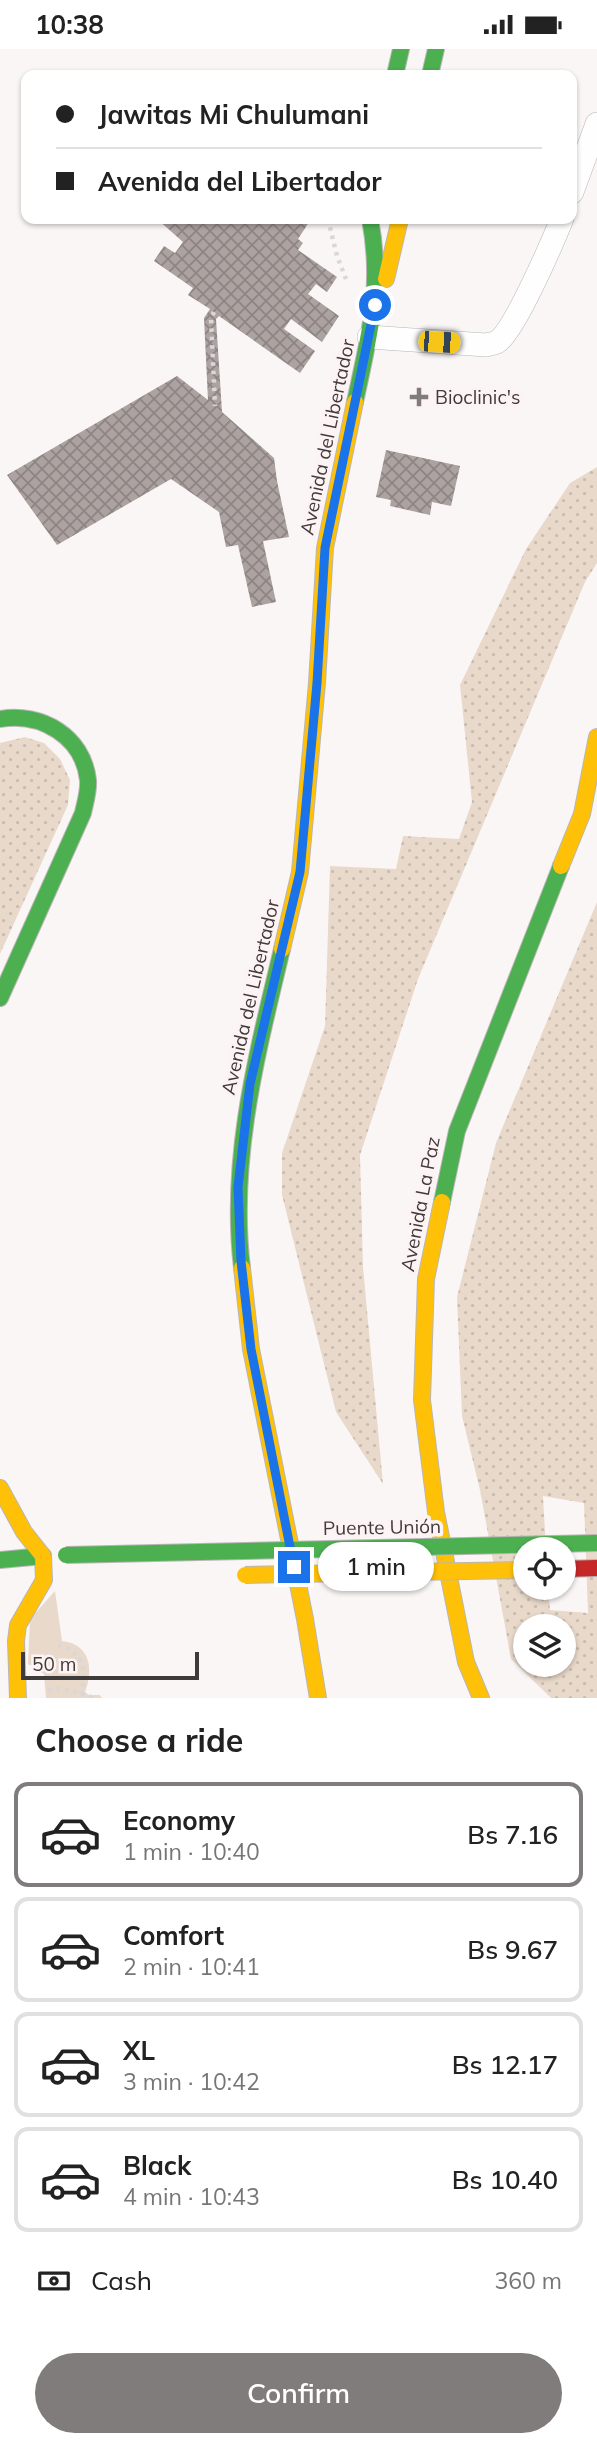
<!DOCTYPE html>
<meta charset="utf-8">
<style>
body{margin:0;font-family:Mulish,sans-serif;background:#f2f2f2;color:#222;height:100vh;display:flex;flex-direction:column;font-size:26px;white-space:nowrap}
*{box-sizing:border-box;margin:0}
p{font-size:23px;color:#767676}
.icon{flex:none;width:38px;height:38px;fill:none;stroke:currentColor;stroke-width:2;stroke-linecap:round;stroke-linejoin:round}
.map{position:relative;height:1649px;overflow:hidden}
.side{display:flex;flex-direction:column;background:#fff;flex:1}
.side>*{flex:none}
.guide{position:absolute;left:21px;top:21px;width:556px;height:154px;border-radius:14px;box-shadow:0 2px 5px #0004;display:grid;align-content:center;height:154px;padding:0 35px;background:#fff}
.fabs{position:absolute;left:513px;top:1488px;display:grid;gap:14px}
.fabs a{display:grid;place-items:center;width:63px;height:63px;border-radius:50%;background:#fff;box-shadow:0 2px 5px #0004;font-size:35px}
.scale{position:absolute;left:21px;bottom:18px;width:178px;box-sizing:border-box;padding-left:7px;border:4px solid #3f3b3b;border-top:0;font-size:19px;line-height:24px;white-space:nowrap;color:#3f3b3b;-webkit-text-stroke:5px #fef3f4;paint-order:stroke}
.end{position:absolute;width:32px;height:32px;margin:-16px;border:9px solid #1a73e8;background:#fff;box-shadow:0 0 0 4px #fff}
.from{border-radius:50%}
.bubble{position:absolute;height:49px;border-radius:24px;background:#fff;box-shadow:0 2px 5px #0004;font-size:23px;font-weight:600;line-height:49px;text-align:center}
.car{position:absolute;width:21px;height:42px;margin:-21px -10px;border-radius:9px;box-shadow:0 0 5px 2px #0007;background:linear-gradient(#f5c518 24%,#345 0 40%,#f5c518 0 76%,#345 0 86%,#f5c518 0)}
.guide b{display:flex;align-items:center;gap:24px;height:66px;font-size:26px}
.guide b+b{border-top:2px solid #e0e0e0}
.guide i{width:18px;height:18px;background:#222}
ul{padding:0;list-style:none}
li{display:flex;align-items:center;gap:21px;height:105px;margin:0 14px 10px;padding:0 21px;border:4px solid #e0e0e0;border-radius:14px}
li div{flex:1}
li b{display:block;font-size:26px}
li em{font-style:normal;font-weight:600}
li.current{border-color:#817c7c}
li>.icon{width:63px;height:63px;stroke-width:1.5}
h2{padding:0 35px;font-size:32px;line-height:84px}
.pay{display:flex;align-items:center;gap:18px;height:77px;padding:0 35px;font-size:26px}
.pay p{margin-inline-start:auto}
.button{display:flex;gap:14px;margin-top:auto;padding:14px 35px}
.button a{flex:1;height:80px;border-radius:42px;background:#817c7c;color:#fff;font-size:28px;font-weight:600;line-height:80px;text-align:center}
.status{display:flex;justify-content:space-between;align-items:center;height:49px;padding:0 35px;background:#fff;direction:ltr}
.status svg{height:19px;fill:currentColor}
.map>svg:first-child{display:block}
.grass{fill:url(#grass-dots);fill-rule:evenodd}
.park{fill:#e9d9cb}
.building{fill:url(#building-cross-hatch)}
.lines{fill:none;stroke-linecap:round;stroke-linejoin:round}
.street-casing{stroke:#bab6b6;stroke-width:24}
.fast-casing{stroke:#bab6b6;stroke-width:18}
.slow-casing{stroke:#bab6b6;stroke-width:18}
.jam-casing{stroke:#bab6b6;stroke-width:18}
.path{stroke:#d9d7d7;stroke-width:4.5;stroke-dasharray:3.5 5;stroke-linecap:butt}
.street{stroke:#fefefe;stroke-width:23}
.fast{stroke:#4caf50;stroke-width:16}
.slow{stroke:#ffc107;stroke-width:16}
.jam{stroke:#c62828;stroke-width:16}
.fast-bridge-casing{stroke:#bab6b6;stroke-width:18;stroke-linecap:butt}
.slow-bridge-casing{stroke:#bab6b6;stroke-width:18;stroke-linecap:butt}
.fast-bridge{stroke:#4caf50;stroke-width:16}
.slow-bridge{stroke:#ffc107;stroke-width:16}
.route{stroke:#1a73e8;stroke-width:9}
.poi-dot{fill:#817c7c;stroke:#fef3f4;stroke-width:2.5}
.labels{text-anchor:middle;stroke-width:7;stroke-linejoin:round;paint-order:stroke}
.poi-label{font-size:19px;fill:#3f3b3b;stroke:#fef3f4;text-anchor:start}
.street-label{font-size:19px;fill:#3f3b3b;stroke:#fef3f4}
</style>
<div class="status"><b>10:38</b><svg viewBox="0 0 49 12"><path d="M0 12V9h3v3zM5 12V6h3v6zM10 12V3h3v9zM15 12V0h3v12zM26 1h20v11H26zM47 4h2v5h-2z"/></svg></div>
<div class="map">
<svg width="597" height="1649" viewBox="0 0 597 1649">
<defs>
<pattern id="grass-dots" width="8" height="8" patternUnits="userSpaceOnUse" patternTransform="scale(1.75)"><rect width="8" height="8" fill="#e9d9cb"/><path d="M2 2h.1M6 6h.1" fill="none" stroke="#c9bbaf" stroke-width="1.8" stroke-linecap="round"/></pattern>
<pattern id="building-cross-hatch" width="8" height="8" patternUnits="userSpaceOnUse" patternTransform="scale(1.75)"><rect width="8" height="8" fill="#aca2a0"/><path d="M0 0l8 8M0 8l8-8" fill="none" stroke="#8d8584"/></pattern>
</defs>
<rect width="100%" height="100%" fill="#fbf6f6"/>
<path class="grass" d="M597,418V514L585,533L418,930L360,1106L363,1218L383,1435L336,1363L282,1146V1104L325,977L330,817L396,820L403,787L459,790L472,753L460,636L526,500L570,434Z
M25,688L44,694L60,710L70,731L68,756L0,905V694Z
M597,853V1649H551L511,1610L480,1441L462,1367L457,1248L496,1094ZM543,1447L584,1454L588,1564L550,1561L548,1538H525L546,1500ZM525,1577H564V1615H525Z"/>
<path class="park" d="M55,1542L62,1592C90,1595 94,1620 85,1643L89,1646H100L102,1649H46L44,1625L28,1615L30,1570Z"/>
<path class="building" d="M157,170H311L298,190L303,194L298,201L337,228L327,243L316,235L308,245L339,267L322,293L291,270L284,280L315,302L300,324L219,267L216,270L222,363L274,409L277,432L289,488L263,492L276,553L252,558L238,496L226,498L219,463L171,430L57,496L7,426L177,327L208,351L204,269L210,260L188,246L193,239L154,212L164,197L175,204L183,193Z
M386,401L460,417L451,457L432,453L430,466L390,457L391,451L376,448Z"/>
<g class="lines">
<g class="street-casing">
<path id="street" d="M572,143L597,75
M369,288L486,296C489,295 493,295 497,293C514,283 553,192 562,170"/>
</g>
<g class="fast-casing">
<path id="fast" d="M395,26L401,0
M430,26L436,0
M355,353C369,287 383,238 370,170
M0,670C41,663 83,687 88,731C89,742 85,754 83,764L0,949
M442,1153L457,1082L561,817
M242,1219C229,1110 257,1005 282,900
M0,1511L43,1507"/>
</g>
<g class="slow-casing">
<path id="slow" d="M386,230L400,170
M561,817L582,765L597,688
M282,900L300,823L317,634L325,499L355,353
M442,1153L426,1230L422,1351L436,1463L466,1613L481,1649
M242,1219L251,1300L305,1570L318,1649
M0,1439L24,1483L43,1507L44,1531L18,1576L16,1592L18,1649"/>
</g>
<g class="jam-casing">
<path id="jam" d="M564,1520L597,1519"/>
</g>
<path class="path" d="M328,170L337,207L346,230
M214,263L211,269L215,357
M58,1596C81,1602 90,1623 80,1644
M48,1641C69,1637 78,1646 96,1649"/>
<use href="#street" class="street"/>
<use href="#fast" class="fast"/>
<use href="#slow" class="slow"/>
<use href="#jam" class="jam"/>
<g class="fast-bridge-casing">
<path id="fast-bridge" d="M66,1506L597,1494"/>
</g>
<g class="slow-bridge-casing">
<path id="slow-bridge" d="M245,1526L525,1521"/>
</g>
<use href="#fast-bridge" class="fast-bridge"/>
<use href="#slow-bridge" class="slow-bridge"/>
</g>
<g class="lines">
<path class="route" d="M294,1518L251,1300L241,1212L238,1138L250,1035L300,823L317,634L325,499L375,256"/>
</g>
<path class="poi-dot" d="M415.5 337.5h7v7h7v7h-7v7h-7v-7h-7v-7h7z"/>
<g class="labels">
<g class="poi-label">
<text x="435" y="355">Bioclinic's</text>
</g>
<g class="street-label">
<text transform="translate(327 388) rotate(-78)" y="7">Avenida del Libertador</text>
<text transform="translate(250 948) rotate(-77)" y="7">Avenida del Libertador</text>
<text transform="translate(420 1155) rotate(-79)" y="7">Avenida La Paz</text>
<text transform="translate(382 1478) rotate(-1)" y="7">Puente Unión</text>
</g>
</g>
</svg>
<div class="fabs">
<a><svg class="icon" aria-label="locate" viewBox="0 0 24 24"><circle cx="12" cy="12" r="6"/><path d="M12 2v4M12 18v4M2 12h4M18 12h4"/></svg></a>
<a><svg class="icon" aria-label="layers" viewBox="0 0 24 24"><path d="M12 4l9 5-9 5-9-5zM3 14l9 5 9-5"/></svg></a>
</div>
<div class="scale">50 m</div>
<i class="end from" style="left:375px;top:256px"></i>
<i class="end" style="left:294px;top:1518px"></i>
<div class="bubble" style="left:318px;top:1493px;width:116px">1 min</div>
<i class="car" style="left:439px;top:293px;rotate:93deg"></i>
<div class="guide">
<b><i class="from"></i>Jawitas Mi Chulumani</b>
<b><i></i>Avenida del Libertador</b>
</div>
</div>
<section class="side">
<h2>Choose a ride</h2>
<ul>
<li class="current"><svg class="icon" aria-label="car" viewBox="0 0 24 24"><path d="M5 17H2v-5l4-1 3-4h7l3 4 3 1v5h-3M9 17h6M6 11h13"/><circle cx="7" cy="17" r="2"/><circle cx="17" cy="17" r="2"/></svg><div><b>Economy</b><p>1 min · 10:40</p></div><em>Bs 7.16</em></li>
<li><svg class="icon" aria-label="car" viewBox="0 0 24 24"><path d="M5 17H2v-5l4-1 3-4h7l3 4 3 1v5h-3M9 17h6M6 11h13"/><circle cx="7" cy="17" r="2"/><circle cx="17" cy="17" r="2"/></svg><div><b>Comfort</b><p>2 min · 10:41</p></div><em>Bs 9.67</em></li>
<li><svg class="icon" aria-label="car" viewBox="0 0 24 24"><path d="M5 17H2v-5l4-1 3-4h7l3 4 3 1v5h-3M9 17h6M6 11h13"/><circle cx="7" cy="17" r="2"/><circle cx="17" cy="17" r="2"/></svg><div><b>XL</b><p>3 min · 10:42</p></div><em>Bs 12.17</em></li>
<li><svg class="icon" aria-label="car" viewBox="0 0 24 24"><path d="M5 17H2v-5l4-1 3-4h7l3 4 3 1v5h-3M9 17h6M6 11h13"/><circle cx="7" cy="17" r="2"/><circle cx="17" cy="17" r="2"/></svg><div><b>Black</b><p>4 min · 10:43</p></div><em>Bs 10.40</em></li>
</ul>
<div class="pay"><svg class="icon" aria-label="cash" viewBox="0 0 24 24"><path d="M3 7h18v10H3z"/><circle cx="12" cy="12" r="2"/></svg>Cash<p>360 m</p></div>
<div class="button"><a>Confirm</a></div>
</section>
